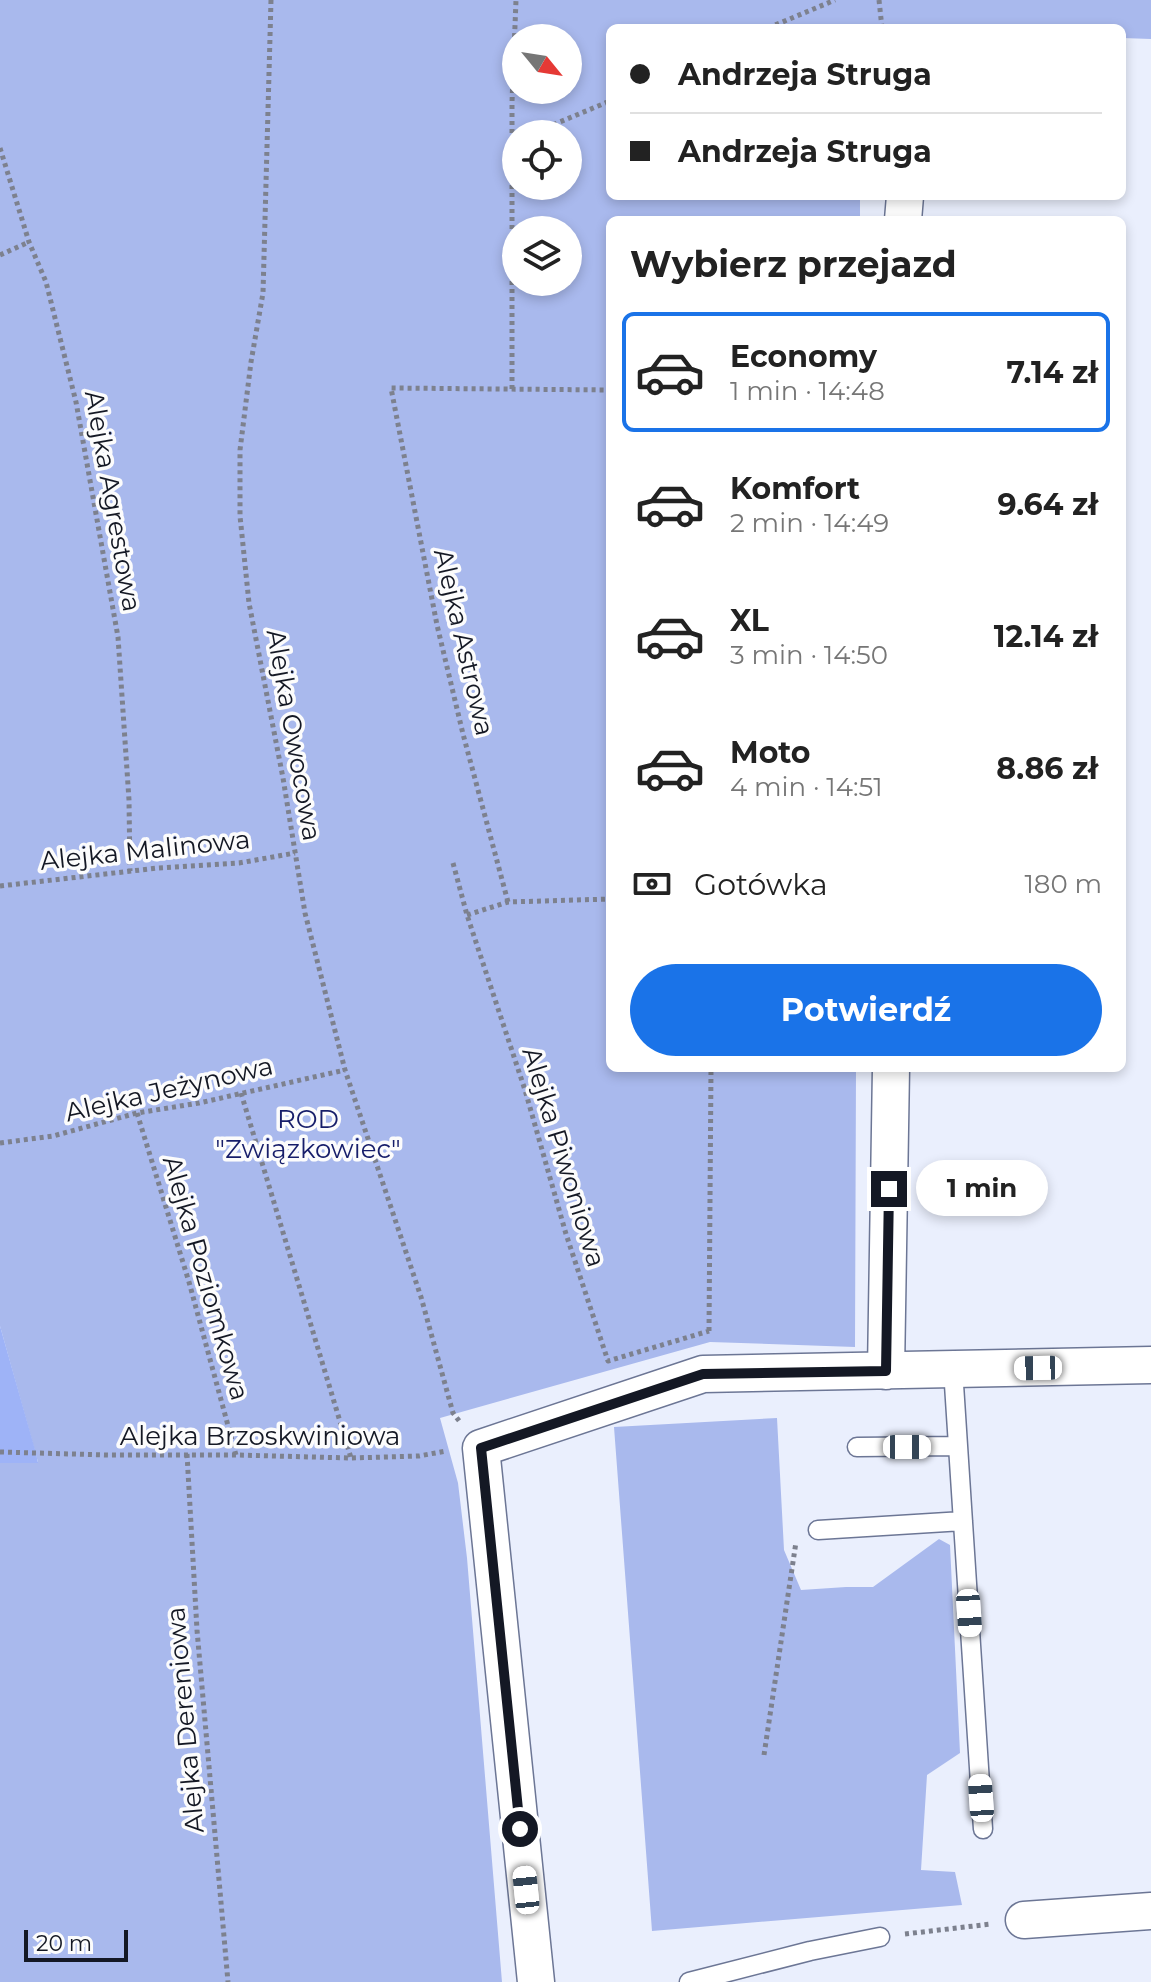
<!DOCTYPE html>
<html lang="pl">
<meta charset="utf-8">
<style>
body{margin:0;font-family:Montserrat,sans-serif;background:#f6f6f6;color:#222;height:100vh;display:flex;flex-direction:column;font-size:30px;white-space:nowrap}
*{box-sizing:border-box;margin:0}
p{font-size:26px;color:#767676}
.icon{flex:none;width:44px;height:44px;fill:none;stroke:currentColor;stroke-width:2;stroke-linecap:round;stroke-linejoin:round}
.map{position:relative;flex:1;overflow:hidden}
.panel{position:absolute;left:606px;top:216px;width:520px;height:856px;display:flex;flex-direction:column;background:#fff;border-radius:12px;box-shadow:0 4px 12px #0003}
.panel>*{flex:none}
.guide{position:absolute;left:606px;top:24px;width:520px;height:176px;border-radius:12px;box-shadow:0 4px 12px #0003;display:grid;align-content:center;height:176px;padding:0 24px;background:#fff}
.needle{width:52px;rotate:120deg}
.buttons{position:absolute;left:502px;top:24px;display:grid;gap:16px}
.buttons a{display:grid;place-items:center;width:80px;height:80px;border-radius:50%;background:#fff;box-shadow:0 4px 12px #0003;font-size:40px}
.scale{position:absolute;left:24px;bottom:20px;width:104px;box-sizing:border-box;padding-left:8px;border:4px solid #141824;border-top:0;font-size:22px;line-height:28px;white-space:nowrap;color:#141824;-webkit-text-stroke:6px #fcfcfc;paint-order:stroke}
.end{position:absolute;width:36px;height:36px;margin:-18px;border:10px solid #141824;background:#fff;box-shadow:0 0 0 4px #fff}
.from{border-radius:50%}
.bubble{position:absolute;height:56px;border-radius:28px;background:#fff;box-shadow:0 4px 12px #0003;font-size:26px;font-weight:700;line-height:56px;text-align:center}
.car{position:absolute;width:24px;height:48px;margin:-24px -12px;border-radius:10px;box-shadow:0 0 6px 2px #0007;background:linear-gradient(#fff 24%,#345 0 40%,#fff 0 76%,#345 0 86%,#fff 0)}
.guide b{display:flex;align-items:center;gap:28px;height:76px;font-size:30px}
.guide b+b{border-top:2px solid #e0e0e0}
.guide i{width:20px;height:20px;background:#222}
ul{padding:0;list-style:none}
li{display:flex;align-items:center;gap:24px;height:120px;margin:0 16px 12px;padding:0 8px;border:4px solid transparent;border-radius:12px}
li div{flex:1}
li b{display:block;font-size:30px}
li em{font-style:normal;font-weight:700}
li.active{border-color:#1a73e8}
li>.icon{width:72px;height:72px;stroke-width:1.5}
h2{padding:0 24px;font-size:36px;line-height:96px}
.pay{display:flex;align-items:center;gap:20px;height:88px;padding:0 24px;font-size:30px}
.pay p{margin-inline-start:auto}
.cta{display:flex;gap:16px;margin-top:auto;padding:16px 24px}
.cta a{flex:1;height:92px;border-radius:48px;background:#1a73e8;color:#fff;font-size:32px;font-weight:700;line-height:92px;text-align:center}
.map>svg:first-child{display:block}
.green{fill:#a9b9ed;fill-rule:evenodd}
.forest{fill:#9eb3f7}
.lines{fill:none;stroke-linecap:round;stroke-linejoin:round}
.service-casing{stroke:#6c7695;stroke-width:21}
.minor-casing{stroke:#6c7695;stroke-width:39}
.path{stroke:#7d818e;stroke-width:5;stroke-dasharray:4 4;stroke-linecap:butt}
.service{stroke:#fff;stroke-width:18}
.minor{stroke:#fff;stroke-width:36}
.route{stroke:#141824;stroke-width:10}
.labels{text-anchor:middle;stroke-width:7;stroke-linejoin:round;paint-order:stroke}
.street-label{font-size:26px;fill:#141824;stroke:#fcfcfc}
.park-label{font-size:26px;fill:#171e6a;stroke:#fcfcfc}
</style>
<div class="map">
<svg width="1151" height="1982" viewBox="0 0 1151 1982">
<rect width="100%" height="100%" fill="#eaeffd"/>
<path class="green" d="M0,0H1151V39L1122,38V28L862,26L861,28H610V196H860V220H610V1068H856L855,1347L710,1342L440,1418L458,1483L467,1558L502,1982H0V1463L38,1462L0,1326ZM516,38H568V90H516ZM516,134H568V186H516ZM516,230H568V282H516Z
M777,1418L784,1550L801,1590L846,1587H873L939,1539L950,1545L960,1753L927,1775L921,1870L955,1872L962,1905L652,1931L614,1427Z"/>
<path class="forest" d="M0,1326L36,1453L38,1463H0Z"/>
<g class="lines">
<g class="service-casing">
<path id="service" d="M953,1369L983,1829
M857,1447L958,1446
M818,1530L963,1521
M689,1982L810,1951L880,1937"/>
</g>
<g class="minor-casing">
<path id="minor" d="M903,220L905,196
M886,1371L891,1068
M1024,1920L1151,1911
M536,1982L481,1448L703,1374L1151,1365"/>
</g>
<path class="path" d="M271,0L263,293L251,362L240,450V516L249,603L283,778L305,913L345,1070L421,1297L453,1413L460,1422
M879,0L882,28
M768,28L835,0
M531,134L610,101
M0,148L29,242L46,282L76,402L118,637L129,800L130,871
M0,255L29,242
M512,389V102L516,0
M453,863L467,915L525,1090L566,1234L608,1361L709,1331
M0,886L158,868L239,863L295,853
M508,902L463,734L437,625L391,388L610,390
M467,915L508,902L610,899
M241,1093L351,1458
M137,1113L189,1282L236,1455
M0,1143L53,1136L137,1113L199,1103L345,1070
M709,1331L711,1068
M0,1452L108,1455H236L351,1458L419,1456L446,1451
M187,1454L197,1630L228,1982
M764,1755L796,1542
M905,1934L991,1924"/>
<use href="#service" class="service"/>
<use href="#minor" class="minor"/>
</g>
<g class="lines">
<path class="route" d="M520,1829L481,1448L703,1374L886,1371L889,1189"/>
</g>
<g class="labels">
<g class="street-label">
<text transform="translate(113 501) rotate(80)" y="9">Alejka Agrestowa</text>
<text transform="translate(464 642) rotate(77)" y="9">Alejka Astrowa</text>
<text transform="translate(294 735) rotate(80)" y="9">Alejka Owocowa</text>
<text transform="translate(145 850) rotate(-6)" y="9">Alejka Malinowa</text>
<text transform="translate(169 1089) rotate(-13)" y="9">Alejka Jeżynowa</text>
<text transform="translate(564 1157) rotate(73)" y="9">Alejka Piwoniowa</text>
<text transform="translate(206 1278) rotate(74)" y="9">Alejka Poziomkowa</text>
<text x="260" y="1445">Alejka Brzoskwiniowa</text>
<text transform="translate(185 1720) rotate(-95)" y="9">Alejka Dereniowa</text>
</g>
<g class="park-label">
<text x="308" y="1128">ROD<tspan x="308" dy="30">"Związkowiec"</tspan></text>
</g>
</g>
</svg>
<div class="buttons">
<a><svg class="needle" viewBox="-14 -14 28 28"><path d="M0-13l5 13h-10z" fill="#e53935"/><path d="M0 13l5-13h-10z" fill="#767676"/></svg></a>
<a><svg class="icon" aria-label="locate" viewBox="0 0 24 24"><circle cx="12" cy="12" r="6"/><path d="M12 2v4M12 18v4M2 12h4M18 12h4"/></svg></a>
<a><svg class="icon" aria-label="layers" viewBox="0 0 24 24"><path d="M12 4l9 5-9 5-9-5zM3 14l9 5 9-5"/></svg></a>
</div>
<div class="scale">20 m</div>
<i class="end from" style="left:520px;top:1829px"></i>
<i class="end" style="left:889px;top:1189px"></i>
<div class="bubble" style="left:916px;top:1160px;width:132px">1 min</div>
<i class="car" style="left:1038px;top:1368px;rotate:269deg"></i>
<i class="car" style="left:907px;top:1447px;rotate:90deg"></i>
<i class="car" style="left:969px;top:1613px;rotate:176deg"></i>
<i class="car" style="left:981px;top:1798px;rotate:356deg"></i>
<i class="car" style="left:526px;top:1890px;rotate:354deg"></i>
<div class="guide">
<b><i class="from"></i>Andrzeja Struga</b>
<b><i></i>Andrzeja Struga</b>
</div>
<section class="panel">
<h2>Wybierz przejazd</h2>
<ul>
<li class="active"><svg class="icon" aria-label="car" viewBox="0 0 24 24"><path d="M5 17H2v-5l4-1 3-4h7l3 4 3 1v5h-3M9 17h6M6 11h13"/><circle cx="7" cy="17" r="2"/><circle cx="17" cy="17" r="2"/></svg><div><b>Economy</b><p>1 min · 14:48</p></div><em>7.14 zł</em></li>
<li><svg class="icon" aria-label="car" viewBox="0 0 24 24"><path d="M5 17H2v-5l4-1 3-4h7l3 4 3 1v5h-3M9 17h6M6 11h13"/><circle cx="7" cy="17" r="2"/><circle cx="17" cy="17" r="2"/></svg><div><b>Komfort</b><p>2 min · 14:49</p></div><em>9.64 zł</em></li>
<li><svg class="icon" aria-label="car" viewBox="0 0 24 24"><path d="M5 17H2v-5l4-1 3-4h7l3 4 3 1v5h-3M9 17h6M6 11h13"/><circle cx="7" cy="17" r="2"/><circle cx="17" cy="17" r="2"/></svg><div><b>XL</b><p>3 min · 14:50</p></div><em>12.14 zł</em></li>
<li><svg class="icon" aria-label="car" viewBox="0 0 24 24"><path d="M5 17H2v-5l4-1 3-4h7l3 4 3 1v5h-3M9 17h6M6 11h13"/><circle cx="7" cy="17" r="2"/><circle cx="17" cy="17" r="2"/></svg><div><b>Moto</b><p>4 min · 14:51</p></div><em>8.86 zł</em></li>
</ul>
<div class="pay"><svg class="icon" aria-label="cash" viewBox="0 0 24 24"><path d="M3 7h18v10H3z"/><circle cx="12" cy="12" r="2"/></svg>Gotówka<p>180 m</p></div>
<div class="cta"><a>Potwierdź</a></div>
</section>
</div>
